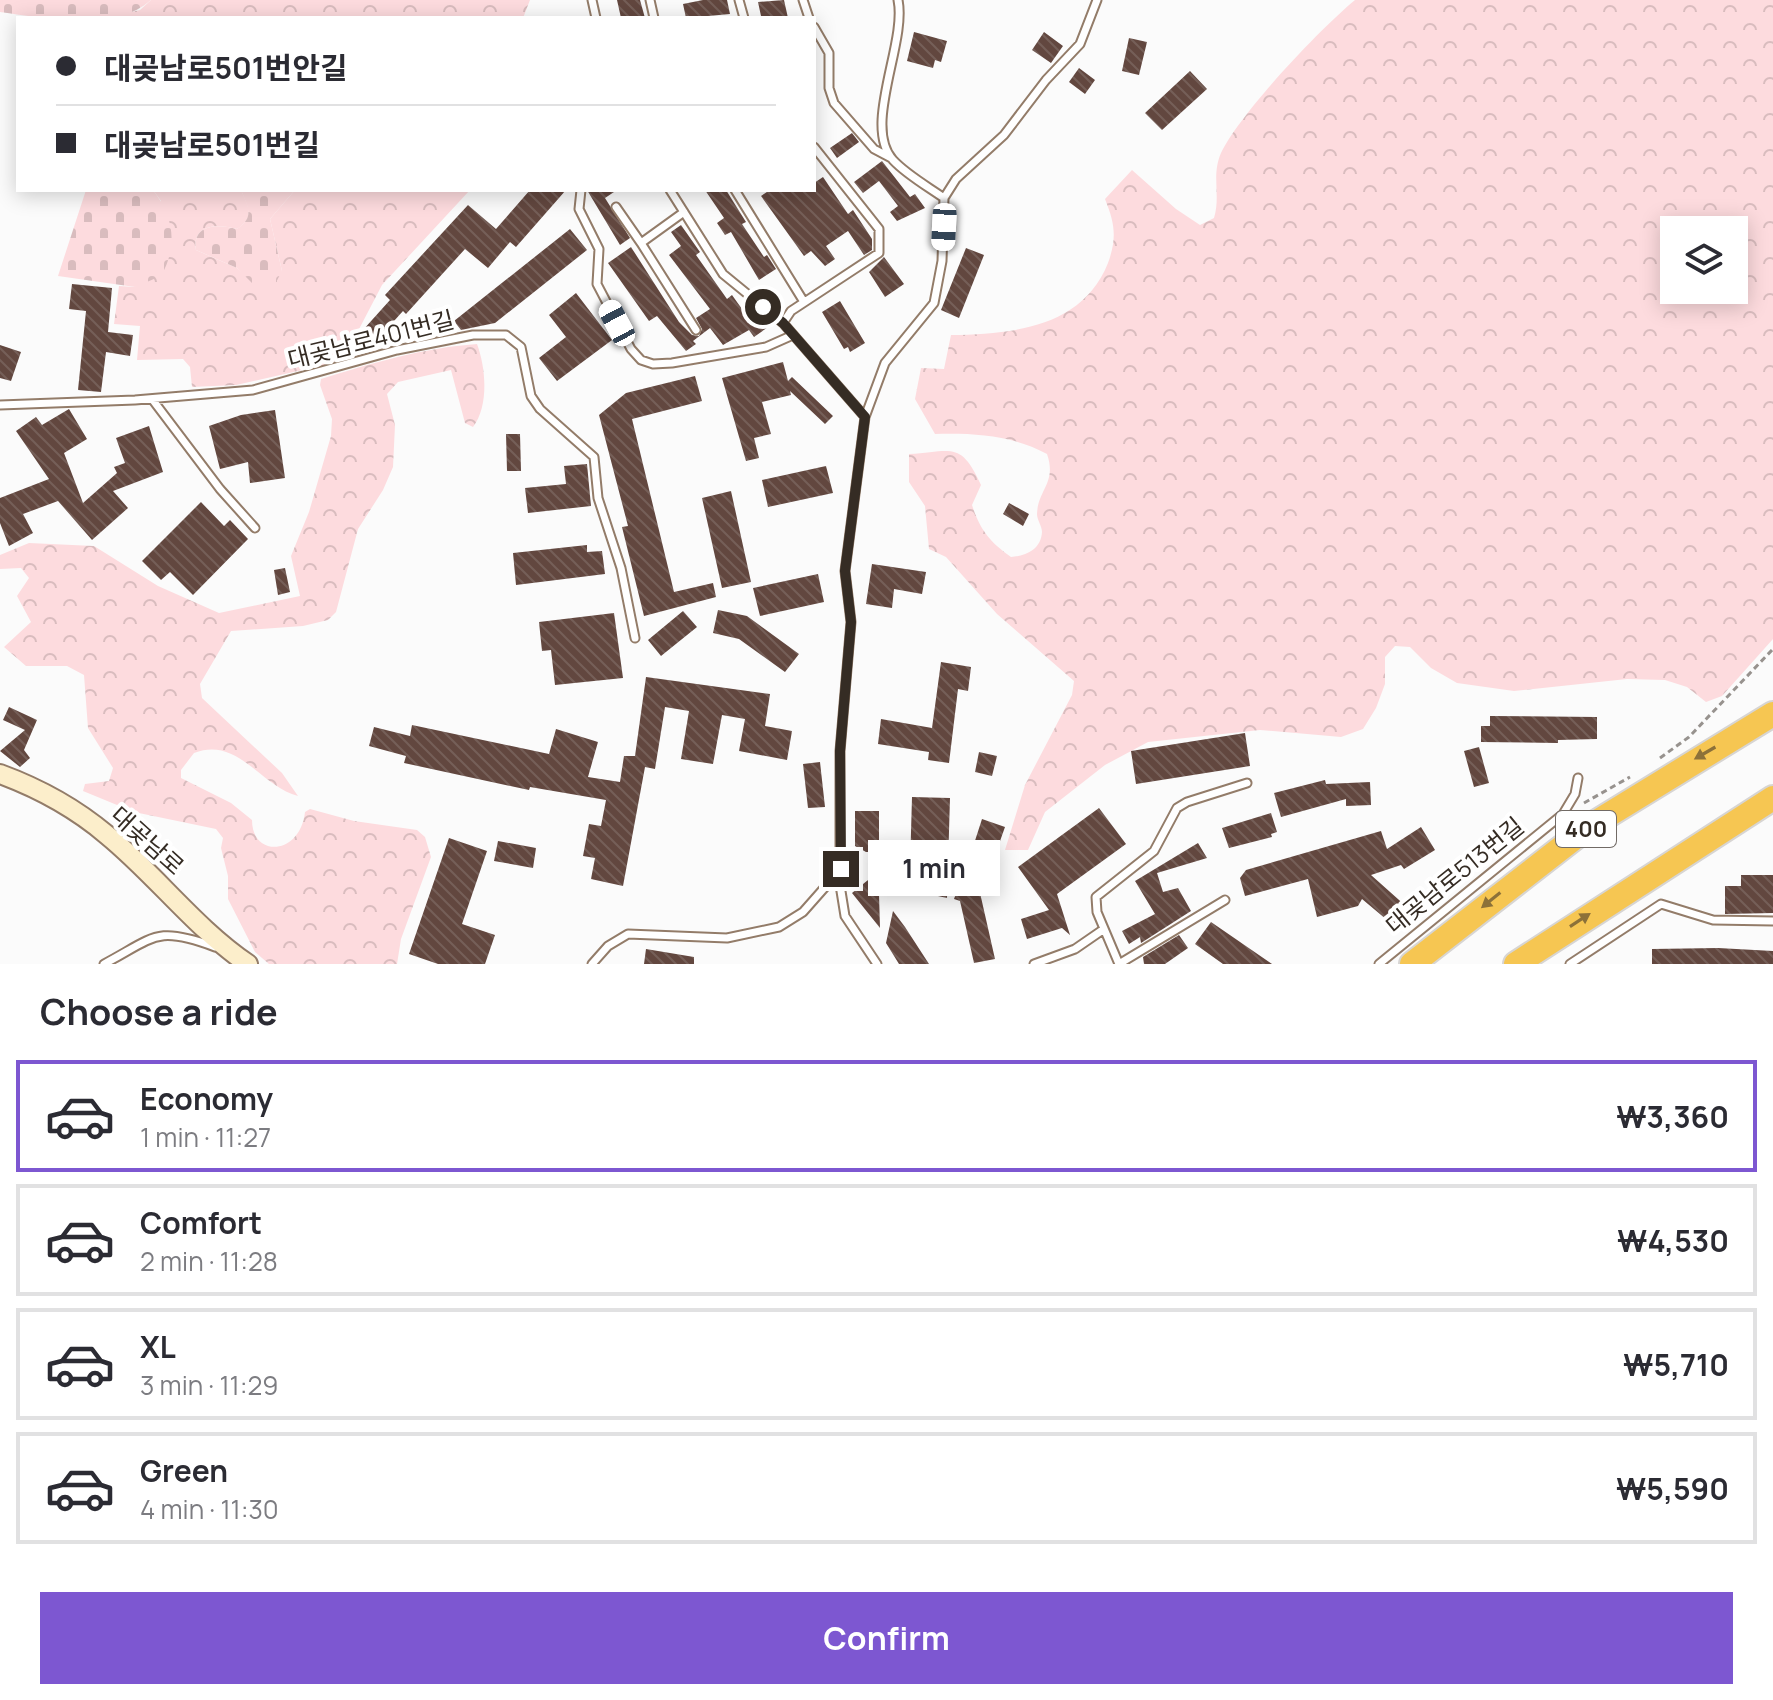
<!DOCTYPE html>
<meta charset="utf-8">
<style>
body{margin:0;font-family:Manrope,"Noto Sans KR",sans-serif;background:#f7f7f7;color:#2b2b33;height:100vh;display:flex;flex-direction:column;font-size:30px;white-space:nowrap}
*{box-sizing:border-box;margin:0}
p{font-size:26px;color:#7c7c81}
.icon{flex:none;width:44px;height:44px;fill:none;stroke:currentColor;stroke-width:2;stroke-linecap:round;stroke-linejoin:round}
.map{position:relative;height:964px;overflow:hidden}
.drawer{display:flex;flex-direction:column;background:#fff;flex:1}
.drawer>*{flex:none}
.guide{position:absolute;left:16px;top:16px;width:800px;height:176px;border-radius:0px;box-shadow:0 4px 20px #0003;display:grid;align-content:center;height:176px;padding:0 40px;background:#fff}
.buttons{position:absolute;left:1660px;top:216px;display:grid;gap:16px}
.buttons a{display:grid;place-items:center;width:88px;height:88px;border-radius:0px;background:#fff;box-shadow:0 4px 20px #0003;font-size:40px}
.end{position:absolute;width:36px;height:36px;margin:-18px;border:10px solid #352c24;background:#fff;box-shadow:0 0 0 4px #fff}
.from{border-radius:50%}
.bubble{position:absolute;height:56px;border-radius:0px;background:#fff;box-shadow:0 4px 20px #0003;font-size:26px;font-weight:700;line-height:56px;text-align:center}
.car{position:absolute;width:24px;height:48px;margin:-24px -12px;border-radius:10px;box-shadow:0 0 6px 2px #0007;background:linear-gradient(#fff 24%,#345 0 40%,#fff 0 76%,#345 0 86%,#fff 0)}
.guide b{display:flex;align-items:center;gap:28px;height:76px;font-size:30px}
.guide b+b{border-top:2px solid #e1e1e2}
.guide i{width:20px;height:20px;background:#2b2b33}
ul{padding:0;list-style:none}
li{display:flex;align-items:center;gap:24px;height:112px;margin:0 16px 12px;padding:0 24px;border:4px solid #e1e1e2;border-radius:0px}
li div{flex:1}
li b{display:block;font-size:30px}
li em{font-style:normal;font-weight:700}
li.on{border-color:#7d57d1}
li>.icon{width:72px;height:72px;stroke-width:1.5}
h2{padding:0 40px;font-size:36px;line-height:96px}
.button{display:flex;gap:16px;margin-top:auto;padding:16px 40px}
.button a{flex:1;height:92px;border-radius:0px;background:#7d57d1;color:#fff;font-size:32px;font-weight:700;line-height:92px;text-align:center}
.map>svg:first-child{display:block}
.forest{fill:url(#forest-crowns);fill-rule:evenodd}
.cemetery{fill:url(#cemetery-stones)}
.building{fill:url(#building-back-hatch)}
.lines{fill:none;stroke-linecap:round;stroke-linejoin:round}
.lane-casing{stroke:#937c69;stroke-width:11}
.secondary-casing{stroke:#937c69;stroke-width:22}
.highway-casing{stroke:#d7d5d3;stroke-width:28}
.path{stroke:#97928e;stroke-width:3;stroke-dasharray:6 4;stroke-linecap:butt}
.lane{stroke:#fff;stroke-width:7}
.secondary{stroke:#fceecb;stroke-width:18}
.highway{stroke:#f6c652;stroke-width:24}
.oneway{fill:#8c7139}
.route{stroke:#352c24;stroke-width:10}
.labels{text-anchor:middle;stroke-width:8;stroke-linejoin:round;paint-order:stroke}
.shield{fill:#fff;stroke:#726b66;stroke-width:2}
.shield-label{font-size:22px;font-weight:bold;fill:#352c24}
.street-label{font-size:24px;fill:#352c24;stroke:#fff}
</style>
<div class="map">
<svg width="1773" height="964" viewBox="0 0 1773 964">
<defs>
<pattern id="forest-crowns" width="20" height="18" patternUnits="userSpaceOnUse" patternTransform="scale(2)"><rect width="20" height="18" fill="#fddbde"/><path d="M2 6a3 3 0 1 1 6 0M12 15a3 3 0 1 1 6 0" fill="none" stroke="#d9bcbe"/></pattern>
<pattern id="cemetery-stones" width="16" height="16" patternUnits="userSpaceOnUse" patternTransform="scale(2)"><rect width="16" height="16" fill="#fddbde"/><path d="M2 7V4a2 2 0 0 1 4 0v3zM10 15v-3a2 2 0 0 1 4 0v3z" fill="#d9bcbe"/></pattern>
<pattern id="building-back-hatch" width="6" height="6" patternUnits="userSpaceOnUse" patternTransform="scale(2)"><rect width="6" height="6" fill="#62473f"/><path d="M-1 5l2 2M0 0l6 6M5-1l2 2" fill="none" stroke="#755f58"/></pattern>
</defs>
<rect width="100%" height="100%" fill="#fbfbfb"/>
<path class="forest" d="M151,0H530L523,18H105L140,10Z
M1355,0H1773V639L1722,696L1706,702L1687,687L1665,680L1627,679L1514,691L1457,683L1431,668L1410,647L1395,646L1385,657V684L1376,708L1363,729L1341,737L1260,730L1148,742L1105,765L1045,812L1028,850H1005L1025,785L1072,695L1074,681L997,614L946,557L929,549L925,506L909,482V454C953,451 961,441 981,485L972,505C980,530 990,542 1011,557C1025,556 1041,550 1042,532C1042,526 1037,520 1037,514C1038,489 1057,483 1047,454C1012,435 974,433 935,434L915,399L921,368L944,369L951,335C1012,334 1082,328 1108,263C1117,238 1115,224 1105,199L1132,170L1176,209L1200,225L1214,218C1221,195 1211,176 1221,153C1240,113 1320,29 1355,0ZM1734,230V290H1674V230Z
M153,190H241C249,208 255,217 237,229C219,224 192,223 196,250L237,268L250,279L282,271L270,219L295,190H470L382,285L357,333L333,363L236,385L192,387L190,367L183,359L137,360L140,326L114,324L119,286L135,287L161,201Z
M477,344C486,368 489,406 473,427L465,423L451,370L398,382L387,394L395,425L393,467L383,490L358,529L336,612L328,620L303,626L231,631L200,684L202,698L282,773L298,796C260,786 238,736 194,753L181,770V778L231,803L252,820C252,858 300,856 305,812L310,809L354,821L417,830L425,837L431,857L401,939L397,964H269L255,952L228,899V876L221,848L223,838L216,829L134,812L83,791L85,784L109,781L113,768L88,728L84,675L67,666H26L4,647L31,622L17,596L29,578L21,568L0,569V555L29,543L94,546L158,586L219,613L300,596L291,556L309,512L331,436L332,419L320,385L321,379C373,363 422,348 477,344Z"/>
<path class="cemetery" d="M0,0H151C114,33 45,18 0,12Z
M86,190H153C174,217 178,246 161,276L135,287L58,276Z
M241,190H295L270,219L282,271L273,288L258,289L237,268L196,250C192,223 219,224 237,229C255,217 248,208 241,190Z"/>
<path class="building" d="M617,0H640L645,18H621Z
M703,0H727L730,14L686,18L683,4Z
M784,0L788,18L761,16L758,2Z
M914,32L947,41L941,62L935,60L933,68L907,61Z
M1044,32L1063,46L1051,63L1032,50Z
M1129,38L1147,42L1139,75L1122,71Z
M1079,68L1095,80L1085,94L1069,82Z
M1190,71L1207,89L1162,130L1145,113Z
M852,133L859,142L837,158L830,148Z
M882,161L910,197L915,194L925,208L897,221L890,212L898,206L879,181L863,193L854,182Z
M823,177L848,214L853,210L872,239V250L864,255L848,231L826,246L835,259L825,266L811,251L804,256L761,196L770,190H814V183Z
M530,190H566L516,247L510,242L488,268L465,249L406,314L403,311L376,341L363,330L390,300L385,295L468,205L496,229Z
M587,190H617L605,198L630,238L620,245Z
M705,190H726L746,222L742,224L764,257L767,255L776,269L759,280L731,232L725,235L717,223L724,218Z
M681,225L700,252L696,255L727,299L732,295L742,309L749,304L771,325L754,337L749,330L723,345L710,328L693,341L696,344L686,351L657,316L649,321L608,263L631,247L679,322L692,335L699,336L702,329L696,318L710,309L669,255L681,246L671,232Z
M570,229L587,250L495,323L461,330L454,321Z
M966,248L984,255L959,318L941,310Z
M884,257L904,284L885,297L869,272Z
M72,284L112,288L108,332L133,335L130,356L106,352L101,392L78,390L86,311L69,309Z
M576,293L612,340L557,381L539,358L566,337L549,315Z
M840,301L865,343L850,352L848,347L844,349L822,312Z
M0,345L21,352L11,381L0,378Z
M783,362L788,381L792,377L833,416L825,424L790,391L791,395L762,402L771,434L754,438L759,458L746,461L722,378Z
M695,376L702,401L632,419L674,592L713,583L716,597L644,616L622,527L628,526L599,415L626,393Z
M69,409L87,439L64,453L83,503L117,473L114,467L125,463L116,438L149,426L163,472L113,491L128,508L92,540L58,501L23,514L33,533L9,546L0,523V498L49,479L16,431L36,417L42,425Z
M275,410L285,478L250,483L248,462L220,469L209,426L241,415Z
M506,434H520L521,471H507Z
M587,464L591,506L528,513L525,488L566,484L564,466Z
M826,466L833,493L768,507L762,480Z
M731,491L751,582L722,588L702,498Z
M201,502L224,526L230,520L248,539L193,595L170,572L161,580L142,561Z
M1009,503L1029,514L1023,526L1003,514Z
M587,545V552L602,551L605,574L516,585L513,553Z
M872,564L926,572L922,594L894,589L892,608L866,604Z
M285,568L290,592L278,595L274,570Z
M818,574L824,602L760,616L753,588Z
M718,610L747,616L799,654L785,672L739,639L713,633Z
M683,611L697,627L661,656L648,640Z
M614,613L623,678L555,685L551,650L542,651L539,622Z
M941,662L971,667L968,691L958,689L949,763L928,760L929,752L878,744L881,719L932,728Z
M646,677L770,694L765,726L792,731L787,760L739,751L745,719L722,715L713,764L681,759L689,711L665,707L655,769L645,767L623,886L591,879L595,858L583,856L589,824L601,826L606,800L530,787L529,790L404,763L406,756L369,746L374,727L410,736L412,725L549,754L556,729L598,742L588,777L620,782L624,756H635Z
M9,707L37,720L24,750L30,758L20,767L0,751L25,730L3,720Z
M1490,716L1597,717V739L1558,740V743L1481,742V726H1490Z
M1245,733L1250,766L1136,784L1131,751Z
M1479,747L1489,783L1474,787L1464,751Z
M979,752L997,756L992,776L975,772Z
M820,762L825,807L808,808L803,764Z
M1325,780L1326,784L1370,782L1371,805L1346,806V799L1281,817L1274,793Z
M912,797L950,798L947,898L897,887L901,866L910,868Z
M1099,808L1126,844L1057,894L1070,935L1062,928L1027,939L1021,919L1049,910L1018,867Z
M855,811H879V852H866L855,846Z
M1271,813L1277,832L1271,834L1272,837L1229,848L1222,828Z
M982,819L1005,827L994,858L972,850Z
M1421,827L1435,850L1404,869L1401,865L1371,875L1408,908L1393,925L1362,899L1358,906L1317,917L1308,879L1245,896L1240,878L1246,870L1381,831L1387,849Z
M449,838L487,851L462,924L495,935L485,964H438L409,954Z
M498,841L536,848L533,868L494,861Z
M1198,843L1207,858L1157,873L1163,892L1178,888L1191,911L1141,943L1140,937L1129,944L1122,931L1155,914L1135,881Z
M1741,875H1773V913L1725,914V886H1741Z
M868,880L879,894L880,928L852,893Z
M978,884L995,959L974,963L960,901L954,899L958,888Z
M893,911L905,927L929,964H899L886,943Z
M1211,922L1272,964H1223L1195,944Z
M1179,935L1188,948L1165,964H1144L1143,957Z
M1718,948L1773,951V964H1652V949Z
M646,949L694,957V964H644Z"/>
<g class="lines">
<g class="lane-casing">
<path id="lane" d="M592,0L596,18
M650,0L654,18
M739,0L744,18
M803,0L809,18
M814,27L829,53V88L834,103L874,149L891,158
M581,190L579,209L599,249L597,284L631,349L641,360L653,364L672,363L766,347L793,335
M670,190L723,274L783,323L865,417
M735,190L804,302
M944,198L956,179L1004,135L1046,80L1080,44L1097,0
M616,207L641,243
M684,212L641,243L696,330
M783,323L791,311L879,253V229L814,147
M152,399L220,489L255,528
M0,405L135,400L253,390L397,350L473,335H506L521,347L531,396L540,409L594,457L598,498L621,568L635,638
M104,964C155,937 156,925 215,947
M592,964L608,946L628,934L727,938L779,927L803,912L841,869
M877,964L845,916L840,885V751L851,622L845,571L865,417L885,363L934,303L942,261L944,198C927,186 907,175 893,160C862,126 907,43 898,0
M1034,964L1075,949L1104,929
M1119,964L1097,912L1096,897L1154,851L1177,808L1187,802L1247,783
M1119,964L1225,900
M1379,964L1563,814L1575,794L1578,778
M1570,964L1661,904L1713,920L1773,921"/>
</g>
<g class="secondary-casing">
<path id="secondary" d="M0,774C38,788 75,808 107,835C156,875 195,928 248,964"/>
</g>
<g class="highway-casing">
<path id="highway" d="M1412,964L1587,828L1773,714
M1516,964L1773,798"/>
</g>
<path class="path" d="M1660,758L1689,737L1773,649
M1584,803L1630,777"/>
<use href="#lane" class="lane"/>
<use href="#secondary" class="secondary"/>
<use href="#highway" class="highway"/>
</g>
<defs><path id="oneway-solid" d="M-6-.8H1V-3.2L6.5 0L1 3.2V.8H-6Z" transform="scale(2)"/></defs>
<g class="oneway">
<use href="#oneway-solid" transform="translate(1705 753) rotate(150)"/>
<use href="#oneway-solid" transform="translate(1491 900) rotate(141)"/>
<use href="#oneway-solid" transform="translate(1580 920) rotate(-33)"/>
</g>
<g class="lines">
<path class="route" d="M763,307L783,323L865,417L845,571L851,622L840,751L841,869"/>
</g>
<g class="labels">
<rect class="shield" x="1556" y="811" width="60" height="36" rx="6"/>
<g class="shield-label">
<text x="1586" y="837">400</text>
</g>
<g class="street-label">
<text transform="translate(371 340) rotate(-14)" y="8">대곶남로401번길</text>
<text transform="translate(147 841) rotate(42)" y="8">대곶남로</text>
<text transform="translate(1455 876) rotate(-39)" y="8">대곶남로513번길</text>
</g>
</g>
</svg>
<div class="buttons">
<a><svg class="icon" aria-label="layers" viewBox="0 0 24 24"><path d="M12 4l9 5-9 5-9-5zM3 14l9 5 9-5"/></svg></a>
</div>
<i class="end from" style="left:763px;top:307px"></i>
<i class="end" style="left:841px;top:869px"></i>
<div class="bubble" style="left:868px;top:840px;width:132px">1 min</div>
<i class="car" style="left:944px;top:227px;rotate:183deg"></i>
<i class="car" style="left:617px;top:323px;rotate:332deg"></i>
<div class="guide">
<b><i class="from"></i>대곶남로501번안길</b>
<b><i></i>대곶남로501번길</b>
</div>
</div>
<section class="drawer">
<h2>Choose a ride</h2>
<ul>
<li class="on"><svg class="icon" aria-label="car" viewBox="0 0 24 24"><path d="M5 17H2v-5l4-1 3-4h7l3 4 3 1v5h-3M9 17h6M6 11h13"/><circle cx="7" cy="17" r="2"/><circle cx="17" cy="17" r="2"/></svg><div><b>Economy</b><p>1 min · 11:27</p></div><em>₩3,360</em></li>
<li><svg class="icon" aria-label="car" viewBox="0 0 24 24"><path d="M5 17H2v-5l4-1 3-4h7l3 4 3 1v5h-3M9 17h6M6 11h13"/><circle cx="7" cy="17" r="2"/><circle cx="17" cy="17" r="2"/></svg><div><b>Comfort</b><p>2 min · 11:28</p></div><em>₩4,530</em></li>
<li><svg class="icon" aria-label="car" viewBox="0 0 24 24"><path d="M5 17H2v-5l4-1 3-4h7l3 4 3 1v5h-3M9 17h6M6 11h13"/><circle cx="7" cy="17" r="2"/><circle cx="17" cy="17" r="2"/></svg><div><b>XL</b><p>3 min · 11:29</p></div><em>₩5,710</em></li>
<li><svg class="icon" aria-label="car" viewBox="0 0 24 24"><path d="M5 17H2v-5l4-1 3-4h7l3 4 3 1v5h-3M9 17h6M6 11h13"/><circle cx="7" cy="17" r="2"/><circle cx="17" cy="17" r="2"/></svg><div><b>Green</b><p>4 min · 11:30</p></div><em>₩5,590</em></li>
</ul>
<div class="button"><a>Confirm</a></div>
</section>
